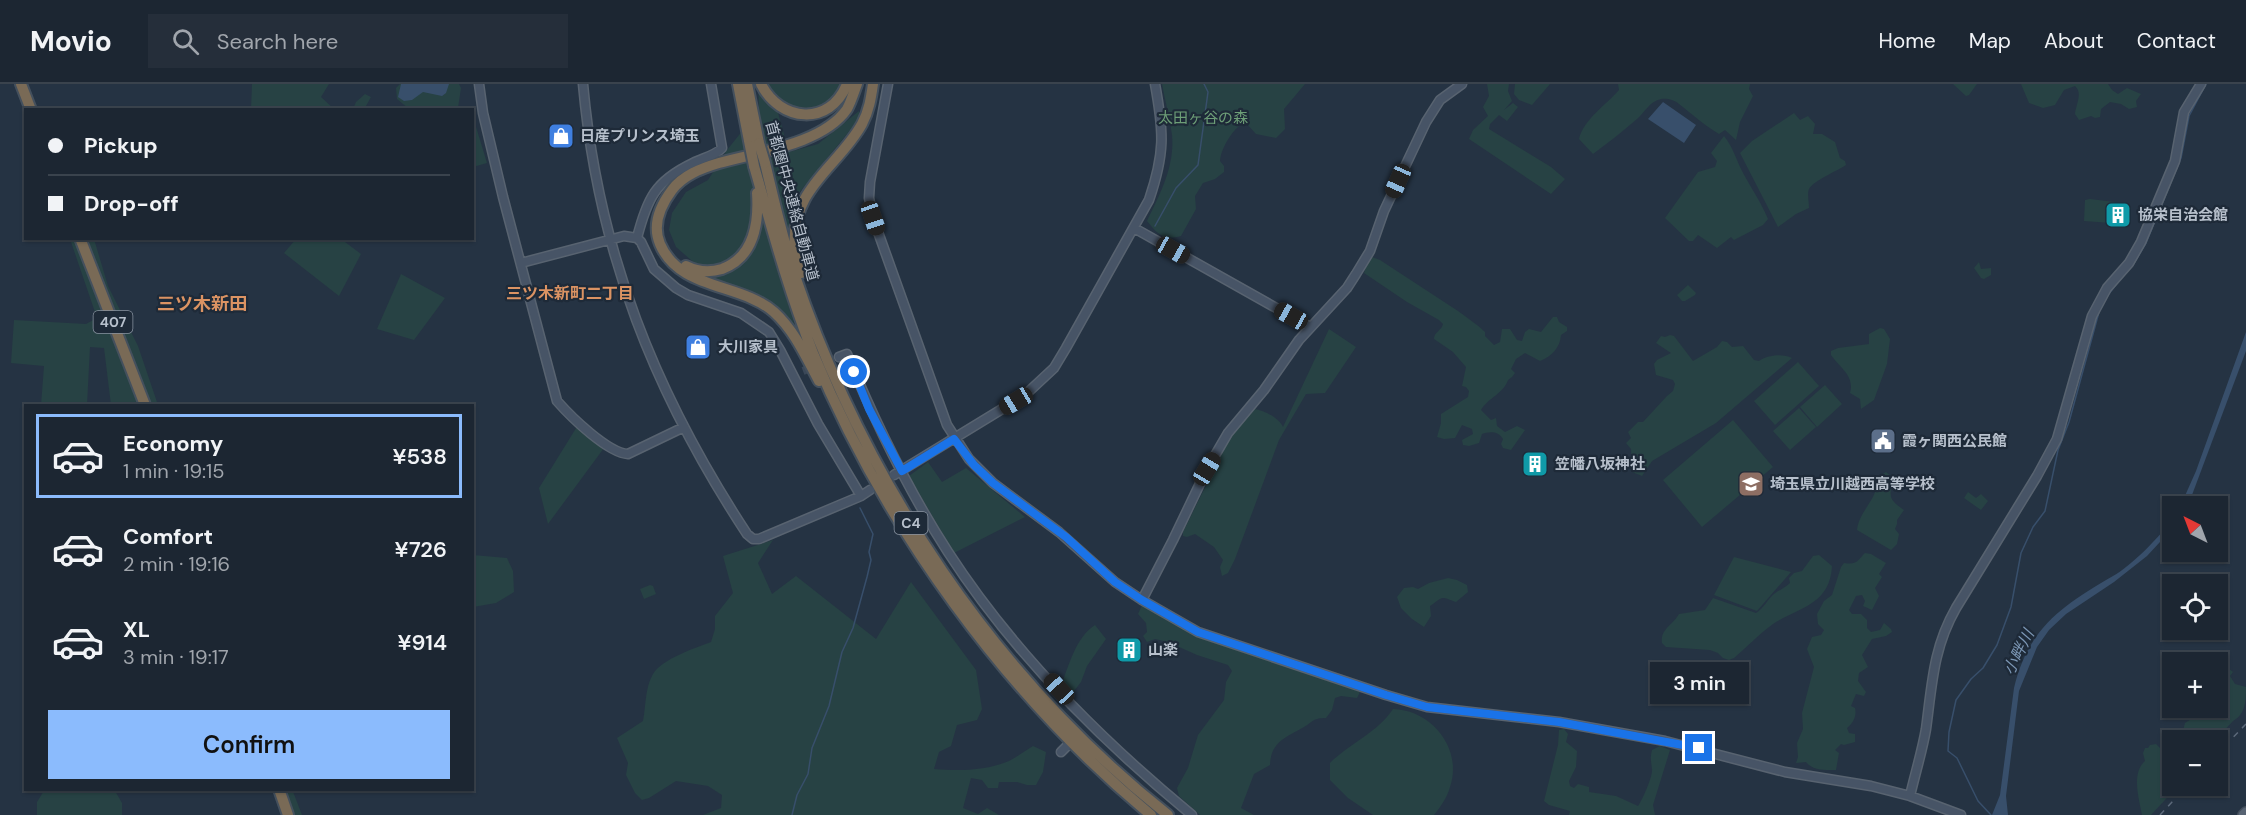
<!DOCTYPE html>
<meta charset="utf-8">
<style>
body{margin:0;font-family:"DM Sans","Noto Sans JP",sans-serif;background:#252e3a;color:#f1f3f6;height:100vh;display:flex;flex-direction:column;font-size:22px;white-space:nowrap}
*{box-sizing:border-box;margin:0}
p{font-size:20px;color:#a0a5ac}
.icon{flex:none;width:33px;height:33px;fill:none;stroke:currentColor;stroke-width:2;stroke-linecap:round;stroke-linejoin:round}
.map{position:relative;flex:1;overflow:hidden}
.side{position:absolute;left:24px;top:320px;width:450px;height:387px;display:flex;flex-direction:column;background:#1c2632;border-radius:0px;box-shadow:0 2px 4px #0004,0 0 0 2px #3a434d}
.side>*{flex:none}
.hud{position:absolute;left:24px;top:24px;width:450px;height:132px;border-radius:0px;box-shadow:0 2px 4px #0004,0 0 0 2px #3a434d;display:grid;align-content:center;height:132px;padding:0 24px;background:#1c2632}
.needle{width:39px;rotate:318deg}
.tools{position:absolute;left:2162px;top:412px;display:grid;gap:12px}
.tools a{display:grid;place-items:center;width:66px;height:66px;border-radius:0px;background:#1c2632;box-shadow:0 2px 4px #0004,0 0 0 2px #3a434d;font-size:30px}
.end{position:absolute;width:27px;height:27px;margin:-14px;border:8px solid #1a73e8;background:#fff;box-shadow:0 0 0 3px #fff}
.from{border-radius:50%}
.bubble{position:absolute;height:42px;border-radius:0px;background:#1c2632;box-shadow:0 2px 4px #0004,0 0 0 2px #3a434d;font-size:20px;font-weight:600;line-height:42px;text-align:center}
.car{position:absolute;width:18px;height:36px;margin:-18px -9px;border-radius:8px;box-shadow:0 0 4px 2px #0007;background:linear-gradient(#222 24%,#8ab4d8 0 40%,#222 0 76%,#8ab4d8 0 86%,#222 0)}
.hud b{display:flex;align-items:center;gap:21px;height:57px;font-size:22px}
.hud b+b{border-top:2px solid #3a434d}
.hud i{width:15px;height:15px;background:#f1f3f6}
ul{padding:10px 0 0;list-style:none}
li{display:flex;align-items:center;gap:18px;height:84px;margin:0 12px 9px;padding:0 12px;border:3px solid transparent;border-radius:0px}
li div{flex:1}
li b{display:block;font-size:22px}
li em{font-style:normal;font-weight:600}
li.current{border-color:#8bbbfd}
li>.icon{width:54px;height:54px;stroke-width:1.5}
.cta{display:flex;gap:12px;margin-top:auto;padding:12px 24px}
.cta a{flex:1;height:69px;border-radius:0px;background:#8bbbfd;color:#111;font-size:24px;font-weight:600;line-height:69px;text-align:center}
header{display:flex;align-items:center;gap:36px;box-sizing:border-box;height:84px;padding:0 30px;background:#1c2632;border-bottom:2px solid #3a434d}
header strong{font-size:28px}
nav{display:flex;gap:33px;margin-inline-start:auto;font-size:21px}
.search{width:420px;height:54px;background:#252e3a;display:flex;align-items:center;gap:15px;box-sizing:border-box;padding:0 21px;border-radius:0px;color:#a0a5ac;font-size:22px}
.map>svg:first-child{display:block}
.green{fill:#274244}
.water{fill:#384f6b}
.lines{fill:none;stroke-linecap:round;stroke-linejoin:round}
.stream{stroke:#384f6b;stroke-width:1.5}
.secondary-tunnel{stroke:#3b4858;stroke-width:8;stroke-dasharray:8 4;stroke-linecap:butt}
.secondary-casing{stroke:#586370;stroke-width:11}
.primary-casing{stroke:#434e5c;stroke-width:12}
.highway-casing{stroke:#44505d;stroke-width:14}
.secondary{stroke:#475466;stroke-width:8}
.primary{stroke:#586473;stroke-width:9}
.highway{stroke:#796a56;stroke-width:10}
.rail{stroke:#5c697a;stroke-width:1.5;stroke-dasharray:6 6;stroke-linecap:butt}
.highway-bridge-casing{stroke:#44505d;stroke-width:14;stroke-linecap:butt}
.highway-bridge{stroke:#796a56;stroke-width:10}
.route{stroke:#1a73e8;stroke-width:8}
.labels{text-anchor:middle;stroke-width:4.5;stroke-linejoin:round;paint-order:stroke}
.shield{fill:#1e2a38;stroke:#8993a0;stroke-width:1.5}
.shield-label{font-size:14px;font-weight:bold;fill:#b7c0cc}
.park-label{font-size:15px;fill:#6d9e77;stroke:#1e2a38}
.poi-label{font-size:15px;font-weight:bold;fill:#b7c0cc;stroke:#1e2a38;text-anchor:start}
.street-label{font-size:15px;fill:#b7c0cc;stroke:#1e2a38}
.neighbourhood-label{font-size:16px;font-weight:bold;fill:#db9363;stroke:#1e2a38}
.water-label{font-size:16px;font-style:italic;fill:#7c97b5;stroke:#1e2a38}
.quarter-label{font-size:18px;font-weight:bold;fill:#db9363;stroke:#1e2a38}
</style>
<header>
<strong>Movio</strong>
<div class="search"><svg class="icon" aria-label="search" viewBox="0 0 24 24"><circle cx="10" cy="10" r="6"/><path d="M15 15l6 6"/></svg>Search here</div>
<nav><a>Home</a><a>Map</a><a>About</a><a>Contact</a></nav>
</header>
<div class="map">
<svg width="2246" height="731" viewBox="0 0 2246 731">
<rect width="100%" height="100%" fill="#253343"/>
<path class="green" d="M252,0H329L321,13L334,25H251Z
M400,0H459L461,4L458,24L460,25H409L397,15L396,4Z
M758,0H844C830,27 794,36 773,11L789,68L818,60L859,27L860,34L798,110L792,145L773,173L796,245L774,223L714,196L676,163L669,146L672,129L686,108L708,96L727,66L759,26Z
M1162,0H1305L1284,25L1285,45L1276,54L1256,50L1245,38C1233,44 1221,64 1220,77L1224,82V88L1215,95L1203,99L1195,112L1196,125L1181,152C1164,157 1157,150 1147,137C1160,110 1175,82 1172,51C1170,34 1165,17 1162,0Z
M1487,0H1509L1508,7L1512,17L1504,26L1513,19L1518,23L1507,37L1499,31L1490,40L1489,45L1551,83L1565,95L1551,110L1469,55L1473,46L1488,32L1483,23L1489,12Z
M1515,0H1550L1532,21L1519,16L1514,10Z
M1618,0H1750L1749,5L1753,12L1740,38L1736,56L1725,46L1719,50C1704,41 1692,30 1679,20C1675,16 1667,14 1661,15C1650,17 1645,28 1637,35C1623,47 1608,59 1593,70L1579,55C1584,35 1606,21 1619,6Z
M1953,0H1977L1969,11L1966,12Z
M2021,0H2108L2112,6L2118,10L2127,4L2141,10L2136,17L2137,23L2129,25L2121,20L2110,18L2101,25L2100,33L2095,34L2091,32L2079,36L2075,30C2076,20 2083,9 2075,2L2064,6L2055,21L2043,24L2029,19Z
M365,10L371,13L366,22L367,25H353L356,18Z
M1794,29L1800,36L1808,32L1815,40L1813,50H1822L1835,58L1840,74L1845,77L1846,81C1837,87 1813,97 1809,105C1807,110 1809,118 1809,124L1796,130L1778,143L1740,69L1752,57Z
M473,33L487,79L473,83Z
M1724,52C1733,63 1736,75 1742,87C1751,104 1761,118 1768,135L1763,141L1734,156L1731,153L1717,164L1698,151L1693,157H1689L1665,134L1698,88L1715,83L1717,77L1711,69Z
M2090,115L2115,118L2111,139L2084,137L2085,116Z
M70,155H94L108,202L138,262L158,321H111L104,264L90,263L87,321H41L44,282L11,279L14,236L86,240L97,234Z
M341,155L361,170L339,212L284,169L296,155Z
M1372,173L1380,176L1458,227C1467,234 1477,240 1485,248V252L1494,261L1500,258L1502,245H1510L1517,256L1522,257L1525,248L1529,245L1541,248L1553,233H1557L1559,238L1567,243V247L1561,251C1560,264 1552,272 1540,277L1525,269L1516,275L1511,285L1515,289L1512,293L1508,296C1504,309 1488,314 1481,326L1491,336L1496,334L1497,342L1505,348L1517,342L1525,346L1511,366L1503,364L1501,360L1503,355C1499,347 1489,347 1482,350L1479,359L1469,362L1463,361L1462,356L1473,350L1472,345L1462,341L1455,354L1444,355L1437,353L1441,339V330L1468,313L1469,307L1466,303L1462,302L1466,283L1453,268L1434,255C1434,248 1442,246 1443,240L1439,236L1407,218L1364,189L1368,176Z
M1979,178L1981,185L1991,184V191L1984,195L1981,194L1974,184Z
M401,190L445,214L414,256L377,245Z
M1688,201L1696,209L1695,211L1685,217H1682L1677,211Z
M1880,244L1884,245L1890,255L1887,280L1874,316L1861,325L1860,315L1850,309C1855,292 1840,284 1831,271V267L1838,264L1869,260V250Z
M1329,245L1356,263L1325,309L1306,310L1279,356L1235,475L1228,489L1222,492L1220,483L1223,476L1214,463L1195,450L1187,453L1183,452V448L1230,353L1254,325C1264,326 1279,334 1283,343Z
M1670,251L1674,252L1693,277L1717,263L1722,257L1727,258L1732,263L1743,262L1754,276L1759,277C1766,271 1783,269 1792,274L1716,339L1652,377L1642,392L1632,388L1631,365L1626,359L1631,354L1628,348L1638,338H1643L1667,312L1673,307L1675,300L1673,296L1656,291L1654,280L1657,276L1671,269L1656,259L1661,252L1665,253Z
M1798,278L1819,302L1775,341L1754,317Z
M1825,301L1842,320L1817,343L1800,323Z
M1799,324L1816,343L1790,366L1773,347Z
M1733,336L1773,383L1702,443L1663,396Z
M578,341L604,364L548,440L539,404Z
M928,378L942,398L966,384L1025,433L954,469L909,392Z
M1886,388L1893,394C1890,413 1887,414 1904,426L1897,436V440L1895,445L1899,450L1897,460L1891,466L1857,446C1859,426 1880,414 1877,393Z
M1968,408L1976,414L1981,410L1988,417L1981,426L1964,414Z
M773,456L758,479L772,510L796,492L876,555L911,498L976,586L982,625L977,636L957,641L951,662L939,668L934,685C958,687 986,687 1009,677C1017,673 1025,667 1033,662L1046,668L1043,688L1036,701H1027L1017,698H999L998,704H988L982,696L971,694L963,724L978,730L987,724L999,731H703L721,724L722,711L708,702L676,697L649,714L642,716L635,709L626,691L628,679L617,654L643,637C646,622 645,603 653,590C662,575 695,564 711,558L715,545V532L733,509L723,472Z
M1865,469L1871,470L1886,479L1879,490L1882,493L1875,504L1879,512L1872,526L1863,522L1865,517L1862,511L1856,512L1849,526L1852,530H1861L1867,536V544L1871,548L1880,546L1884,539L1891,545L1892,548L1886,552L1872,555L1862,571L1868,583L1859,589L1858,597L1866,608L1864,612L1856,610L1851,622L1855,624C1857,632 1853,639 1847,644L1849,649L1855,650V658L1844,661L1841,660L1835,666L1839,669L1836,686C1825,686 1813,687 1806,678L1796,679L1798,673L1797,659L1803,645L1802,629L1814,583L1807,565L1812,553L1821,551L1824,546L1818,540L1817,530L1824,517L1832,511L1841,483L1844,479C1857,481 1857,477 1865,469Z
M473,471L507,474L513,487L514,508L496,519L473,523Z
M1819,471L1832,482C1830,521 1799,523 1773,540C1759,550 1747,563 1734,574L1729,576L1723,574L1718,569L1710,566L1666,563L1662,559C1660,545 1673,541 1679,530L1705,526L1713,514L1756,529C1764,524 1767,516 1774,510C1779,506 1785,504 1790,499L1789,494L1794,489L1802,487L1813,472Z
M1734,473L1791,488L1757,527L1714,511Z
M1448,494L1457,496L1467,501L1468,508L1456,518C1440,512 1444,512 1430,522L1431,532L1424,543L1412,535L1401,524L1397,513L1404,504L1413,503L1418,505L1429,499Z
M650,501L653,502L656,510L644,515L640,505Z
M1143,519L1171,535L1360,608L1357,614L1341,612L1335,614L1332,626L1326,634C1313,634 1314,637 1304,643C1287,653 1271,657 1270,681L1254,690L1241,724L1254,731H1200L1179,712L1177,704L1188,684L1198,651L1224,616L1226,598L1232,587L1228,581L1197,571L1168,558L1155,555L1147,558L1143,552L1147,548L1146,539L1138,530Z
M1095,541L1106,555L1087,582L1081,598L1071,611L1061,602C1069,581 1076,553 1095,541Z
M2229,567L2230,575L2228,584L2233,588L2230,592L2235,600L2246,603C2246,616 2246,630 2233,637L2214,657H2209L2207,652L2196,649L2185,657H2174L2181,654L2185,639L2196,632L2199,624H2217V579Z
M1393,625C1432,626 1463,665 1450,703C1447,714 1441,722 1434,731H1373L1348,714L1330,696V679C1350,659 1377,649 1393,625Z
M1564,645L1568,650L1566,658L1577,667L1576,683L1569,697L1570,702L1574,704L1578,700L1589,703V708L1616,712L1638,722C1642,717 1653,692 1652,685C1651,677 1650,674 1652,666L1660,662L1670,666L1653,721L1655,731H1569L1570,727L1549,721L1544,717L1558,661L1559,646Z
M2170,657H2172V667L2167,671L2165,681L2172,685V702H2178L2151,731H2142C2139,715 2131,689 2145,677L2143,669L2145,664H2148L2150,661L2156,660L2160,664Z
M45,705H114L122,719V731H37V718Z
M278,705H292L302,731H286Z"/>
<path class="water" d="M401,0H449L446,9L442,12L423,8L412,16L404,17L398,13Z
M1663,18L1696,41L1684,59L1648,35Z
M2246,248V267L2189,419L2187,423H2180L2196,387Z
M2172,435V445L2147,472L2114,498L2066,530L2049,546L2037,563L2019,607L2006,712L2008,731H1992L2000,711L2014,604C2028,544 2063,521 2113,492C2131,482 2161,452 2172,435Z"/>
<g class="lines">
<path class="stream" d="M1155,142L1176,104L1198,81L1208,8L1204,0
M2133,181L2146,159L2181,74L2189,32L2206,0
M2108,211L2118,198
M792,731L797,711L808,690L812,664L829,622L842,568L853,544L867,493L871,476L869,468L873,450L860,424
M1991,731L1978,717L1957,674L1948,667L1949,648L1956,616L1971,595L1983,584L1997,561L2011,523L2021,469L2033,443L2045,427L2058,366L2069,338L2099,228"/>
<path class="secondary-tunnel" d="M803,287L839,273"/>
<g class="secondary-casing">
<path id="secondary" d="M479,0L483,29L503,113L557,317C571,333 608,369 628,370L682,344
M583,0C598,168 655,310 747,450L753,455H759L861,412L870,406
M711,0L722,64C715,72 702,74 693,79C655,97 647,115 637,154L641,158L654,185L676,204L688,211L741,229L769,248L780,266L818,340L861,412
M888,0L870,98L869,114L873,134L947,341L969,375L993,399L1059,448L1115,498L1142,516L1198,548L1386,611L1427,623L1559,638L1665,657L1785,688L1871,702L1910,712L1961,731
M1134,144L1310,243
M521,179L624,152L637,154
M839,273L847,270C875,338 908,406 948,468C1012,567 1102,657 1192,731
M894,391L1025,311L1054,284L1066,264L1149,116C1165,69 1164,49 1155,0
M1142,516L1173,456L1207,385L1228,349L1264,306L1299,256L1347,204L1356,190L1370,167L1384,127L1426,38L1440,16L1462,0
M1061,668L1067,662
M1910,712C1915,690 1922,668 1926,645C1932,601 1933,564 1956,524L2037,392L2057,355L2092,232L2107,204L2129,179L2141,158L2175,77L2184,28L2201,0"/>
</g>
<g class="primary-casing">
<path id="primary" d="M2243,731L2246,728"/>
</g>
<g class="highway-casing">
<path id="highway" d="M21,0L31,26
M738,0L750,62
M747,0L759,59
M761,0C780,38 830,43 847,0
M765,79C774,116 782,153 794,189C865,399 994,593 1168,731
M754,82C772,145 789,208 813,269C884,442 1007,612 1151,731
M80,154L145,321
M686,182C698,188 709,189 722,185C754,173 759,139 757,109
M801,189C799,180 796,171 795,162C790,105 839,82 862,40C869,27 871,14 873,0
M819,297C806,273 795,247 774,228C741,199 679,206 660,160C652,141 660,122 672,106C683,91 702,84 719,79C758,68 823,60 847,25C851,18 854,8 857,0
M279,705L288,731"/>
</g>
<use href="#secondary" class="secondary"/>
<use href="#primary" class="primary"/>
<use href="#highway" class="highway"/>
<path class="rail" d="M2217,670L2246,640
M2160,731L2187,702"/>
<g class="highway-bridge-casing">
<path id="highway-bridge" d="M759,59L765,79
M750,62L754,82"/>
</g>
<use href="#highway-bridge" class="highway-bridge"/>
</g>
<g class="lines">
<path class="route" d="M854,288L869,325L902,387L954,355L974,381L993,399L1066,453L1115,498L1142,516L1198,548L1386,611L1427,623L1559,638L1699,664"/>
</g>
<defs>
<g id="shop-square" transform="scale(1.35)"><rect x="-9" y="-9" width="18" height="18" rx="4" fill="#3f7fe0" stroke="#1e2a38"/><path d="M-5-2.5h2.3a2.7 3.5 0 0 1 5.4 0H5L5.5 6h-11ZM-1.5-2.5h3a1.5 2.3 0 0 0-3 0Z" fill="#fff"/></g>
<g id="building-square" transform="scale(1.35)"><rect x="-9" y="-9" width="18" height="18" rx="4" fill="#0f9aa8" stroke="#1e2a38"/><path d="M-4-6H4V6H1V3H-1V6H-4ZM-2.5-4.3h1.7v1.8h-1.7ZM.8-4.3h1.7v1.8H.8ZM-2.5-1h1.7V.8h-1.7ZM.8-1h1.7V.8H.8Z" fill="#fff"/></g>
<g id="civic-square" transform="scale(1.35)"><rect x="-9" y="-9" width="18" height="18" rx="4" fill="#5c6f8a" stroke="#1e2a38"/><path d="M-.6-6.5H3V-4.5H.6V-3L4-1V1h2V6H-6V1h2V-1L-.6-3ZM-1.2 2.5V6h2.4V2.5Z" fill="#fff"/></g>
<g id="school-square" transform="scale(1.35)"><rect x="-9" y="-9" width="18" height="18" rx="4" fill="#8d6e63" stroke="#1e2a38"/><path d="M0-5L7-2L0 1L-7-2ZM-4 1L0 2.5L4 1V4Q0 6-4 4Z" fill="#fff"/></g>
</defs>
<g fill-rule="evenodd">
<use href="#shop-square" x="561" y="52"/>
<use href="#building-square" x="2118" y="131"/>
<use href="#shop-square" x="698" y="263"/>
<use href="#civic-square" x="1883" y="357"/>
<use href="#building-square" x="1535" y="380"/>
<use href="#school-square" x="1751" y="400"/>
<use href="#building-square" x="1129" y="566"/>
</g>
<g class="labels">
<g class="shield">
<rect x="93.5" y="227" width="39" height="22" rx="4.5"/>
<rect x="894.5" y="428" width="33" height="22" rx="4.5"/>
</g>
<g class="shield-label">
<text x="113" y="243">407</text>
<text x="911" y="444">C4</text>
</g>
<g class="park-label">
<text x="1203" y="39">太田ヶ谷の森</text>
</g>
<g class="poi-label">
<text x="580" y="57">日産プリンス埼玉</text>
<text x="2138" y="136">協栄自治会館</text>
<text x="718" y="268">大川家具</text>
<text x="1902" y="362">霞ヶ関西公民館</text>
<text x="1555" y="385">笠幡八坂神社</text>
<text x="1770" y="405">埼玉県立川越西高等学校</text>
<text x="1148" y="571">山楽</text>
</g>
<g class="street-label">
<text transform="translate(792 117) rotate(75)" y="5">首都圏中央連絡自動車道</text>
</g>
<g class="neighbourhood-label">
<text x="570" y="215">三ツ木新町二丁目</text>
</g>
<g class="water-label">
<text transform="translate(2018 568) rotate(-63)" y="6">小畔川</text>
</g>
<g class="quarter-label">
<text x="202" y="226">三ツ木新田</text>
</g>
</g>
</svg>
<div class="tools">
<a><svg class="needle" viewBox="-14 -14 28 28"><path d="M0-13l5 13h-10z" fill="#e53935"/><path d="M0 13l5-13h-10z" fill="#a0a5ac"/></svg></a>
<a><svg class="icon" aria-label="locate" viewBox="0 0 24 24"><circle cx="12" cy="12" r="6"/><path d="M12 2v4M12 18v4M2 12h4M18 12h4"/></svg></a>
<a>+</a>
<a>−</a>
</div>
<i class="end from" style="left:854px;top:288px"></i>
<i class="end" style="left:1699px;top:664px"></i>
<div class="bubble" style="left:1650px;top:578px;width:99px">3 min</div>
<i class="car" style="left:1398px;top:97px;rotate:204deg"></i>
<i class="car" style="left:873px;top:134px;rotate:161deg"></i>
<i class="car" style="left:1173px;top:166px;rotate:119deg"></i>
<i class="car" style="left:1291px;top:232px;rotate:299deg"></i>
<i class="car" style="left:1016px;top:317px;rotate:239deg"></i>
<i class="car" style="left:1207px;top:385px;rotate:31deg"></i>
<i class="car" style="left:1059px;top:605px;rotate:317deg"></i>
<div class="hud">
<b><i class="from"></i>Pickup</b>
<b><i></i>Drop-off</b>
</div>
<section class="side">
<ul>
<li class="current"><svg class="icon" aria-label="car" viewBox="0 0 24 24"><path d="M5 17H2v-5l4-1 3-4h7l3 4 3 1v5h-3M9 17h6M6 11h13"/><circle cx="7" cy="17" r="2"/><circle cx="17" cy="17" r="2"/></svg><div><b>Economy</b><p>1 min · 19:15</p></div><em>¥538</em></li>
<li><svg class="icon" aria-label="car" viewBox="0 0 24 24"><path d="M5 17H2v-5l4-1 3-4h7l3 4 3 1v5h-3M9 17h6M6 11h13"/><circle cx="7" cy="17" r="2"/><circle cx="17" cy="17" r="2"/></svg><div><b>Comfort</b><p>2 min · 19:16</p></div><em>¥726</em></li>
<li><svg class="icon" aria-label="car" viewBox="0 0 24 24"><path d="M5 17H2v-5l4-1 3-4h7l3 4 3 1v5h-3M9 17h6M6 11h13"/><circle cx="7" cy="17" r="2"/><circle cx="17" cy="17" r="2"/></svg><div><b>XL</b><p>3 min · 19:17</p></div><em>¥914</em></li>
</ul>
<div class="cta"><a>Confirm</a></div>
</section>
</div>
